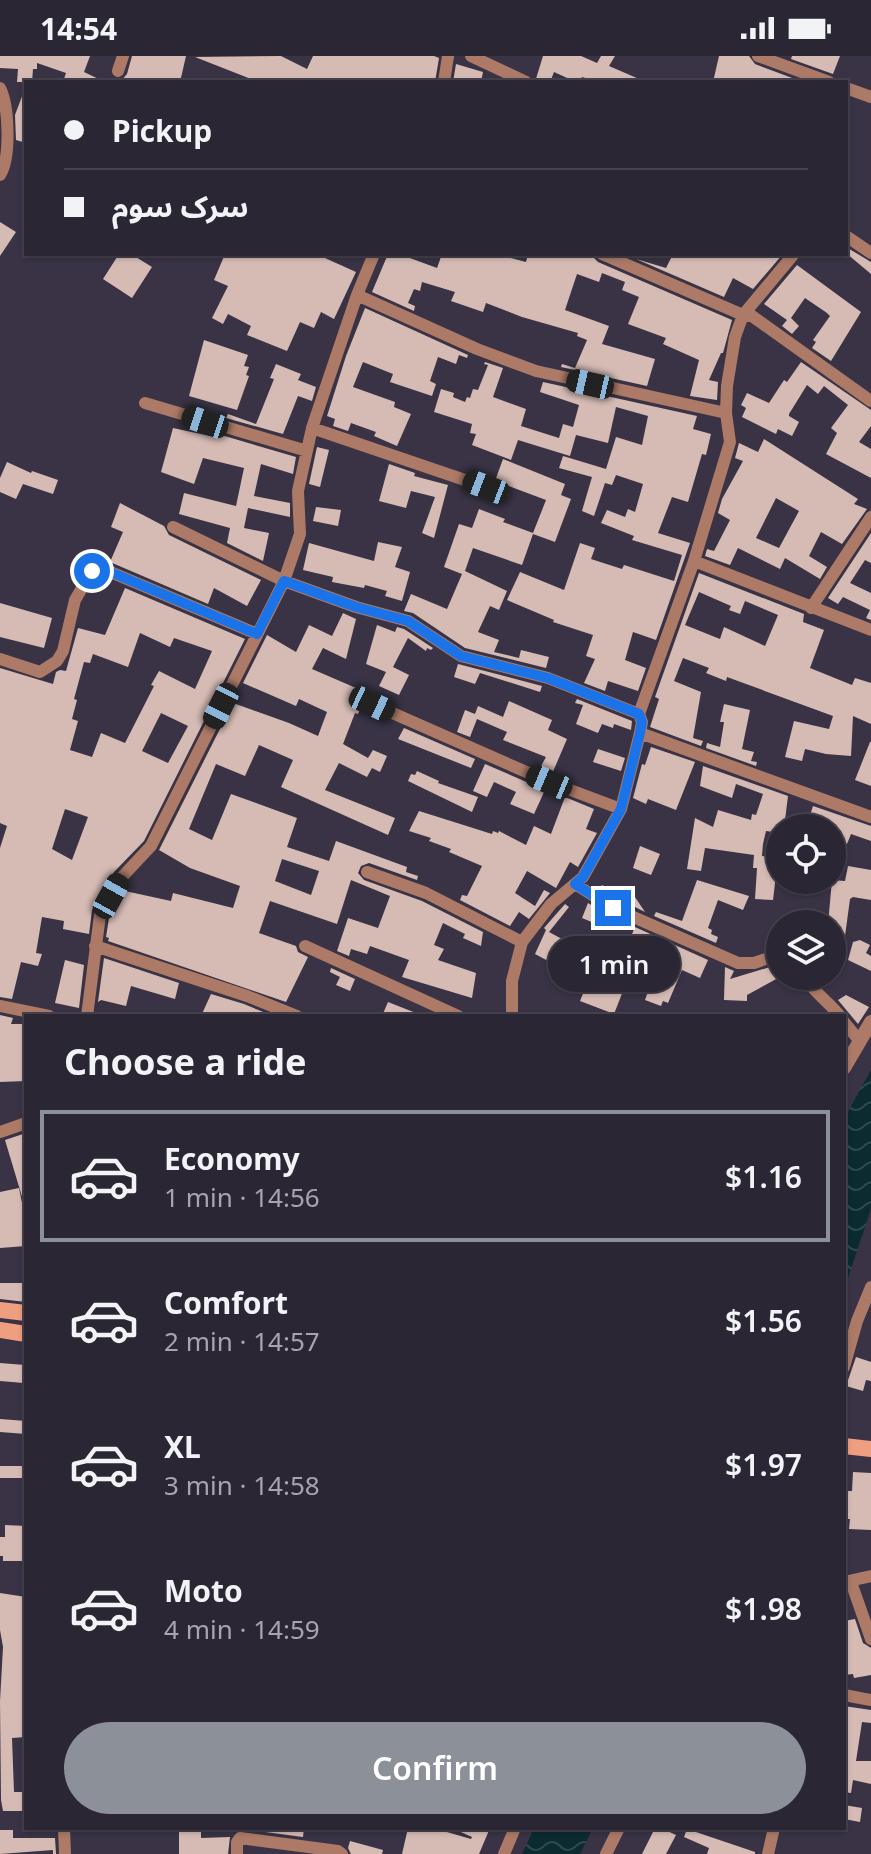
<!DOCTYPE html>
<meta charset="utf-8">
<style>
body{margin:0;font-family:"Noto Sans","Noto Sans Arabic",sans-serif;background:#332e3c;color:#f1f3f6;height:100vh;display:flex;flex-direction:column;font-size:30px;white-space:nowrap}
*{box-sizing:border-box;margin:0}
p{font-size:26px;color:#a6a5ac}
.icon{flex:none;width:44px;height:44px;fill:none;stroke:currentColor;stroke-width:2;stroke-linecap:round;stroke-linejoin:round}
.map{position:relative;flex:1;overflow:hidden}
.panel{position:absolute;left:24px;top:958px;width:822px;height:816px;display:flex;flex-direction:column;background:#2b2634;border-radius:0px;box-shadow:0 2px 6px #0004,0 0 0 2px #47434f}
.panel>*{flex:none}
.hud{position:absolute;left:24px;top:24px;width:824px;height:176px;border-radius:0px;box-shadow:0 2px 6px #0004,0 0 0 2px #47434f;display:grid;align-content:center;height:176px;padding:0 40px;background:#2b2634}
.tools{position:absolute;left:766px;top:758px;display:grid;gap:16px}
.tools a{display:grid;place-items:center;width:80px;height:80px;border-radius:50%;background:#2b2634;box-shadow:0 2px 6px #0004,0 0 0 2px #47434f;font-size:40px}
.end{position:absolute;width:36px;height:36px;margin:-18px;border:10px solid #1a73e8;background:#fff;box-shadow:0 0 0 4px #fff}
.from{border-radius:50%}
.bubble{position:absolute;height:56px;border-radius:28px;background:#2b2634;box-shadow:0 2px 6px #0004,0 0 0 2px #47434f;font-size:26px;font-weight:600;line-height:56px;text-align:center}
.car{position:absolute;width:24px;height:48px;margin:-24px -12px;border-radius:10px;box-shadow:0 0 6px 2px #0007;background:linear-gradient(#222 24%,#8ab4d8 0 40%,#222 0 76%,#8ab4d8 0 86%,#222 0)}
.hud b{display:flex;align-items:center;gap:28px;height:76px;font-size:30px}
.hud b+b{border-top:2px solid #47434f}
.hud i{width:20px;height:20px;background:#f1f3f6}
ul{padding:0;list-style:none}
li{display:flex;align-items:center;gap:24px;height:132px;margin:0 16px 12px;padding:0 24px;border:4px solid transparent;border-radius:0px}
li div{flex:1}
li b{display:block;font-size:30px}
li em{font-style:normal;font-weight:600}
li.on{border-color:#8c9099}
li>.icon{width:72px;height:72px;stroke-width:1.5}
h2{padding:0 40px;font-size:36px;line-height:96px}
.button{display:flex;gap:16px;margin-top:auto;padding:16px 40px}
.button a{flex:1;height:92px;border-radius:48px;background:#8c9099;color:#fff;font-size:32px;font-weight:600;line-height:92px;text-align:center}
.status{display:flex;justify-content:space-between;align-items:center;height:56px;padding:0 40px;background:#2b2634;direction:ltr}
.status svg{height:22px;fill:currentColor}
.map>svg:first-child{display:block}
.water{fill:url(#water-waves)}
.building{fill:#d6bbb5;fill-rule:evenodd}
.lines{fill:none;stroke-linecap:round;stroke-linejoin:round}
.minor{stroke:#ac7a67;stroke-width:12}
.tertiary{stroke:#ac7a67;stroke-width:14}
.secondary{stroke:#ef9e80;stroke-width:16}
.route{stroke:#1a73e8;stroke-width:10}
</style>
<div class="status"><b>14:54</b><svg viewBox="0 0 49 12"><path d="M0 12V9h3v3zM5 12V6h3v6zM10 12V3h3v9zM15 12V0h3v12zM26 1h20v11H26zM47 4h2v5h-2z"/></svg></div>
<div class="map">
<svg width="871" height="1798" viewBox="0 0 871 1798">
<defs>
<pattern id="water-waves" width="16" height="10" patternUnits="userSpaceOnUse" patternTransform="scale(2)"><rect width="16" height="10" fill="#0b2b31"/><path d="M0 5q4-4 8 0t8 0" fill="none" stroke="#2e494f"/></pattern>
</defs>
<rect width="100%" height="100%" fill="#393345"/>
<path class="water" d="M871,1014V1153L844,1234V1063Z
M534,1772H593L580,1798H522Z"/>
<path class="building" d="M0,0H90L84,16L105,26H63L66,17L37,7V13H33L32,26H17L18,13L0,12Z
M132,0H186L180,26H120L127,18Z
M281,0L307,13L313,0H434L439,2L435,26H249L251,23L195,1Z
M543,0H581L597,7L601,0H615L609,10L646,26H599L582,21L580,26H576L554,16L550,26H535Z
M719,0H749L755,8L803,26H713Z
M792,0H840L833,18L791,3Z
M456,8L483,16L481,26H453Z
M24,35H26V87L16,84L15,59Z
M0,166L16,176L0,200Z
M846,191L871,206V218L846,197Z
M119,198H131L152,211L132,242L103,223Z
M225,198H316L356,216L334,263L321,256L314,272L300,266L287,295L247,279L251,270L228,258L223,268L212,262L228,230L214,224Z
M388,198H399L437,212L442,198H496L526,206L528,198H584L594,202L598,206L732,264L723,297H721L709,324L718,326L717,344L690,340L699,304L663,288L666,282L628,268L639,241L622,234L625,226L602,217L599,226L577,218L565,254L609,270L602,288L655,303L647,330L561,311L562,308L575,312L587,284L577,280L578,277L522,261L486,247L483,256L451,245L455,236L422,226L420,235L414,233L408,247L415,250L414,255L372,236Z
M673,198H781L782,199L753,233L733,222L724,241L636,203L666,212Z
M797,209L861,256L831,305L812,292L816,286L813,284L830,260L827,257L805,242L791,262L799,270L792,278L782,270L787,264L764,248Z
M365,252L468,299L467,302L459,299L456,308L438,301L430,325L436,328L432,340L390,326L393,318L363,306L353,331L395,346L394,351L411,358L397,390L374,380L376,376L351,367L348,375L333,370L335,363L327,360L346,300Z
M204,284L248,299L244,310L249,311L246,319L249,320L237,354L189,340Z
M485,306L503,312L493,341L526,353L521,370L559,382L563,368L573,371L579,349L540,336L543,326L697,360L693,373L711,378L706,399L702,398L688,446L672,441L658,477L690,487L656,584L633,576L625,604L646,612L638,635L608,625L605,635L584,627L595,603L586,600L593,579L553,566L554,564L507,544L520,516L564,534L580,487L595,492L591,503L622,513L624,509L674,525L682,499L632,484L634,480L601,467L607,454L625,461L628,453L635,456L643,428L616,419L612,429L605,427L594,460L582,455L592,421L559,412L563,400L606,413L616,381L642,389L648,360L616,351L608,387L576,379L570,400L518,384L511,404L472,389L476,378L470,377L472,368L434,356L441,333L454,337L453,341L465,346L467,341L470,342L473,333L478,334L488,309L484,308Z
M801,306L871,354V370L859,386L871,393V422L826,398L837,377L831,372L848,349L824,330L818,338L807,329L789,358V360L799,366L792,380L778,373L776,378L742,361L746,352L741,349L747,337L769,347L784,324L787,326Z
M276,308L301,318L298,324L316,331L312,345L298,340L283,378L226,362L228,358L256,368L274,323L270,322Z
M173,372L210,380L211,376L296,401L293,418L261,408L254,440L290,447V461L248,452L244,472L269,477L263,505L227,487L230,472L179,458L184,437L236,450L244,412L203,402L194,428L161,416Z
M764,383L858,443L854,448L867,453L842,488L821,476L809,500L827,511L820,523L785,502L780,513L738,492L730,509L705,500L707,493L714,495L730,464L718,457L722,443L743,405L735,402L739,387L758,396ZM776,442L799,455L779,492L756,482Z
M317,391L329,394L320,431L309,428Z
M503,403L565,428L561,439L571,443L555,486L533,478L522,509L473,492L465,515L507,535L499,554L490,550L478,576L499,584L494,596L519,602L521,594L549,601L546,612L465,592L413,557L404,555L411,538L447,553L462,518L444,511L459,468L472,472L479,453L505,463L503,466L533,477L546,444L495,425Z
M7,406L31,417L32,415L58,424L53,438L23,428L16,443L0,436V422Z
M389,408L415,417L414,420L448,429L434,482L422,477L435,441L411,435L406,452L379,445Z
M120,447L164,470L169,479L261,524L247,550L214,532L208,548L110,506L123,476L111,471Z
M316,451L341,454L338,470L313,465Z
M871,477V507L865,504L850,527L871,537V564L866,562L870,554L843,541L838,548L828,542Z
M378,486L402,491L395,511L410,516L402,545L385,540L387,535L365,529L364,532L332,526L333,521L303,514L309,487L374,505Z
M699,517L804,558L803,566L824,574L810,612L852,629L855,622L871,627V668L853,660L851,700L826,698L805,693L802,705L785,701L794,665L829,673L833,660L727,621L726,625L706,617L709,612L683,602L674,625L701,636L693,682L703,685L701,690L650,671L659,643L655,641ZM699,536L731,550L729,554L740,558L745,545L778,559L765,590L724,571L720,583L685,569Z
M125,532L245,583L144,785L114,816L92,854L89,878L63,873L64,865L42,861L36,897L42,898L38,910L21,906L12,943L0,941V792L7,770L0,767V612L53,628L56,616L60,614L66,615L78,572L105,579ZM140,577L170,591L174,582L212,595L195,633L159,615L151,629L154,630L125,687L101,677L92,701L70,694L78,665L72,663L77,644L74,643L84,606L90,607L93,598L128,611ZM161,657L188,670L168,707L142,695ZM65,753L88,761L72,804L52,793Z
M0,547L52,562L44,592L0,581Z
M343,557L356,563L346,603L323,592L312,613L356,632L352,641L363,647L358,658L355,657L343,688L368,702L373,694L387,700L380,716L372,712L367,721L339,707L325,734L395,762L388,779L281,731L293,704L259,689L245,720L216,708L189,773L212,784L231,738L297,762L287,791L329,805L336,785L407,811L406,816L418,820L417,824L369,807L361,810L358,817L364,824L422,845L483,876L481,890L463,882L465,878L443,867L434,889L444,893L438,904L476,917L472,942L402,921L409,904L370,890L367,898L351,893L349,900L337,895L348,862L378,872L390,840L351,824L337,868L270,845L259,877L296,890L298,896L308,901L286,946L108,885L109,882L106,881L109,862L125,835L171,845L173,837L233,852L240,830L190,812L159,794L233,647L289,667L318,680L327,656L299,643L296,650L243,627L267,579L296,596L309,569L332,580ZM282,803L319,815L311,839L275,825Z
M377,569L395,576L397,571L404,573L433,592L431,594L427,592L426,595L408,582L393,611L409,619L399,639L379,630L386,616L366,608Z
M458,608L542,630L540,636L480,617L475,628L454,621Z
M577,643L632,665L631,674L614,668L613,672L602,668L598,677L576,668L583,649L575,647Z
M509,645L552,664L548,674L567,683L552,718L540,712L546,701L503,684L507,676L477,663L470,681L457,676L465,654L475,658L478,650L503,661Z
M724,648L750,654L742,693L754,696L751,705L757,706L756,710L706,692L707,687L720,691L724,666H720Z
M404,672L475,703L471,712L398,683Z
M870,686H871V730L855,724Z
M651,691L695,706L676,754L648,743L646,748L633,742L642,708L645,709Z
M598,693L625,702L621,715L593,706Z
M485,708L545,734L534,758L510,748L516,736L494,726L487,741L473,735Z
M703,710L788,740L784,772H780V777L766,775L763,788L762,800L778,802L773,844L755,843L757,812H753L754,799L705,792L701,815L687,813L695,762L713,771L718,754L751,764L752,758L756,759L763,738L736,728L732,742L700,730Z
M417,715L439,725L438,727L478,741L472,756L408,725L411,718L415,719Z
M565,741L594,753L586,773L597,777L578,811L570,806L556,832L527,815L515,837L535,850L544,834L550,837L529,863L519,856L510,870L460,844L462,839L467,840L482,810L449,796L451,793L429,785L431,782L409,775L419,755L492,778L493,775L498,777L499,775L526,789L534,770L551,778Z
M813,750L871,770V785L851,778L847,788L832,783V772H806Z
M640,790L660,798L651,819L633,812Z
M848,810L871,814V844L853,841L850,843L845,880L832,878V868H828L832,824L845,825Z
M697,824L749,840L743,854L718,844L708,872L712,874L711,878L718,881L716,887L654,860L656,856L682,865Z
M602,829L627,843L633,838L645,856L599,833Z
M588,847L611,861L606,872L582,862Z
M565,848L569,851L549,876L562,883L558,891L596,908L589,921L623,935L614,958L580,945L584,935L574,931L578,921L535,898L546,874L544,872Z
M635,871L708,904L700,922L682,914L668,947L663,945L661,950L645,944L659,904L627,890Z
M860,884L870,889L866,897L871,900V915L848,904L853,886Z
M104,902L179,927L175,943L131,930L126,950L101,944L98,946Z
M65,904L84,909L79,952L55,947Z
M780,908V921L747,939V945L724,944L725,911L734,915L730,923Z
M331,912L355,923L350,935L336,929L340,921L330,916Z
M211,938L244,948L273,960H201Z
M846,939L869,951L858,968L838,944Z
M388,946L421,959L420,960H382Z
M0,959L13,962L11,968H26V1025L0,1026Z
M26,1077V1144H23L5,1084Z
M19,1132L23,1152L26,1151V1190L0,1192V1136Z
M0,1227H26V1246L0,1243Z
M856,1301L871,1306V1325L866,1324L863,1335L846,1330Z
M0,1307L25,1309L24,1327L0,1325Z
M0,1363L26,1365V1378L0,1376Z
M0,1410H26V1422H0Z
M853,1416L871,1417V1474L849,1473L850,1463H844V1435H852Z
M5,1469L26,1470V1505H3V1500H0V1481H5Z
M0,1537L26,1541V1681L12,1682L14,1736H26V1748H22V1755H3L1,1744L0,1645L3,1591L0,1574Z
M855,1563L863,1587L871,1592V1619L854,1622L853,1618L844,1619V1565Z
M844,1650L871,1654V1667L862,1666L856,1705H871V1728L853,1724L851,1737L844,1736Z
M844,1749L862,1752L860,1766L844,1763Z
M179,1772H201V1782L230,1781L228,1798H179Z
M251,1772H304L303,1781L251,1774Z
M408,1772H440V1774L471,1783L472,1781L452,1772H490L479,1798H402Z
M655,1772H661L676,1779L666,1798H642Z
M687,1773L755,1796V1798H707L709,1792L684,1781Z
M0,1774H13V1782H55L56,1798H53V1794L0,1798Z
M350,1785L383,1794L382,1798H351L348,1792Z"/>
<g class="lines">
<path class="minor" d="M471,0L526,26
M758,0L829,26
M118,15L123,0
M444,26L448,0
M0,32C9,50 11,102 0,119
M846,32L871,41
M846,180L871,197
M602,198L743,259L752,260L871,345
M357,239L477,293L536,315L726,357
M145,347L307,395
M312,372L503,437
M173,471L284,525L356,551L408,565L461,600L548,622L639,658
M694,505L871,574
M811,552L871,461
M0,603L40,616L57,605L63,595L75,544L92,515L101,512L257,578
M372,648L549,726L621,753
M640,677L871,761
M367,816L426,837L522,886
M575,828L613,852L738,907H754L780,898
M95,890L247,940L297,960
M305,890L458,960
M804,920C812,935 829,946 840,960
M0,950L49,960
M87,960L100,859L122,821L151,790L284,525L300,478L298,435L312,372L357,239L374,198
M512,960V925L522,886L551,848L583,821L621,753L640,677L642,666L639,658L694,505L730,386L726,357L727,330L735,281L743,259L794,198
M844,966L858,983
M0,1076L26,1067
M844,1311L857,1265L871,1231
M844,1526L871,1520
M851,1526L871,1583
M844,1639L871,1644
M64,1772L65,1798
M237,1798V1786L240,1782L338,1795L342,1798
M504,1798L515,1772
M606,1798L619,1772
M768,1798L774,1772"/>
<path class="tertiary" d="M844,1012L871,966"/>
<path class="secondary" d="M0,1254L26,1257
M0,1274L26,1278
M844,1390L871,1393"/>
</g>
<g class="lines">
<path class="route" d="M92,515L101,512L257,578L284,525L356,551L408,565L461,600L548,622L639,658L642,666L640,677L621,753L583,821L575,828L613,852"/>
</g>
</svg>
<div class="tools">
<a><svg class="icon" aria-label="locate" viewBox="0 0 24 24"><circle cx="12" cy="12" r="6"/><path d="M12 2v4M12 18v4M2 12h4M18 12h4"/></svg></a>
<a><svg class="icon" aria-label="layers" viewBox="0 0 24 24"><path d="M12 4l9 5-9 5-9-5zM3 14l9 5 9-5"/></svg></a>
</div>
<i class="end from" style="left:92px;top:515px"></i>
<i class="end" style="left:613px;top:852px"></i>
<div class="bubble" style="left:548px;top:880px;width:132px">1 min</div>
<i class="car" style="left:590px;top:328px;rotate:283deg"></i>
<i class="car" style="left:205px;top:366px;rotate:288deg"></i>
<i class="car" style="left:486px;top:431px;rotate:291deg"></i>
<i class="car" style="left:372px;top:648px;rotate:115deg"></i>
<i class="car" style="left:221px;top:650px;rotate:207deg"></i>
<i class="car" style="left:549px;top:726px;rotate:293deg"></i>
<i class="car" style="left:111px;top:840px;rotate:29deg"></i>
<div class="hud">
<b><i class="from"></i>Pickup</b>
<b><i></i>سرک سوم</b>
</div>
<section class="panel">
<h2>Choose a ride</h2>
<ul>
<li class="on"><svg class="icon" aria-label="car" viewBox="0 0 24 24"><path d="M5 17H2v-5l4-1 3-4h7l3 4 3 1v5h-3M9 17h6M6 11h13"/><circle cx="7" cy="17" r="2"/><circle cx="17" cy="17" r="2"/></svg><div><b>Economy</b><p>1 min · 14:56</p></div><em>$1.16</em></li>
<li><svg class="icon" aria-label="car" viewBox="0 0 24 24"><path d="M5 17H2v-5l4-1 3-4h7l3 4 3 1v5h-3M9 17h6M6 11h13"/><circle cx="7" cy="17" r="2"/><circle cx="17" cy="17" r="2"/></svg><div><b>Comfort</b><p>2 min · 14:57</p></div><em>$1.56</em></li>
<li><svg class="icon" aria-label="car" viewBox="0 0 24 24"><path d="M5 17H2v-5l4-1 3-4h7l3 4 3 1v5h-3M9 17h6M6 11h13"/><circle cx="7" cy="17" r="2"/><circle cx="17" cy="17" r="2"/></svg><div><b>XL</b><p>3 min · 14:58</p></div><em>$1.97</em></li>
<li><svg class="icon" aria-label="car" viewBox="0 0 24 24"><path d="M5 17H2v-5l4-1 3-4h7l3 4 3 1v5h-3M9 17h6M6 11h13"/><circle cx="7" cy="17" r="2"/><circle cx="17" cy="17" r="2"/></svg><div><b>Moto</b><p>4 min · 14:59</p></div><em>$1.98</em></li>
</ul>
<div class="button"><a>Confirm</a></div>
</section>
</div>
